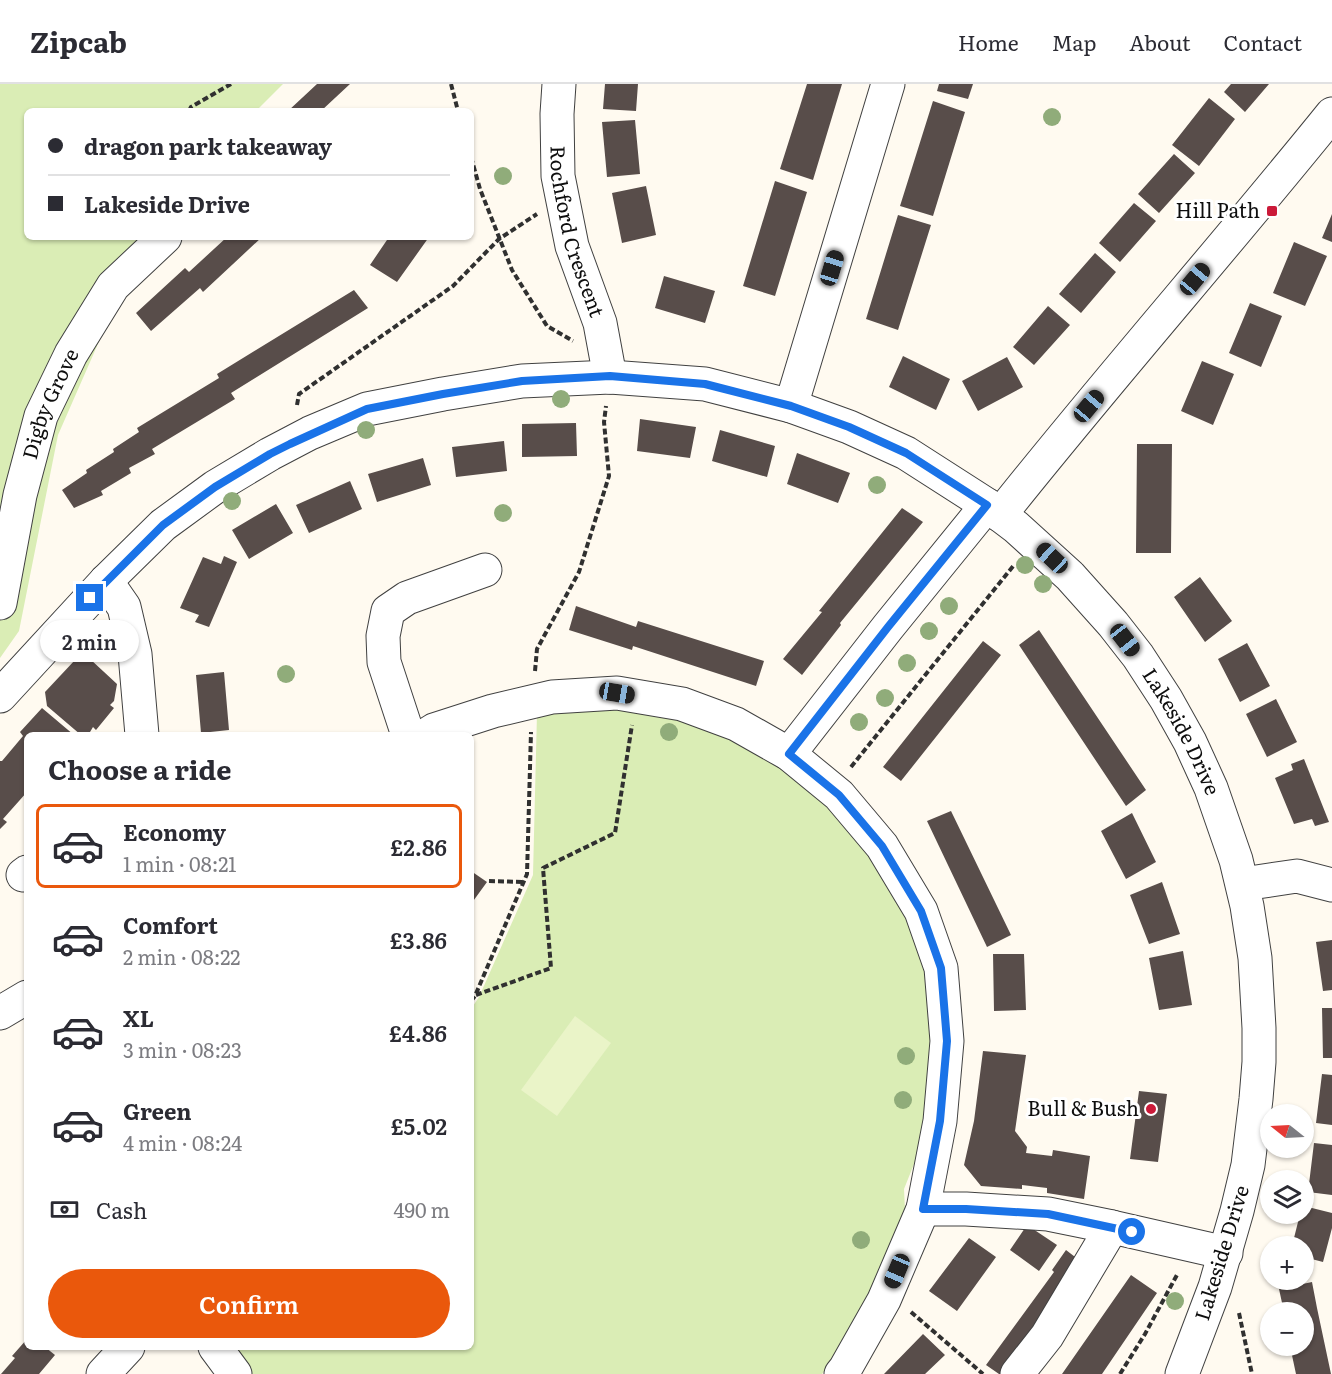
<!DOCTYPE html>
<meta charset="utf-8">
<style>
body{margin:0;font-family:Literata,serif;background:#f7f7f7;color:#2b2b33;height:100vh;display:flex;flex-direction:column;font-size:22px;white-space:nowrap}
*{box-sizing:border-box;margin:0}
p{font-size:20px;color:#7c7c81}
.icon{flex:none;width:33px;height:33px;fill:none;stroke:currentColor;stroke-width:2;stroke-linecap:round;stroke-linejoin:round}
.map{position:relative;flex:1;overflow:hidden}
.sheet{position:absolute;left:24px;top:648px;width:450px;height:618px;display:flex;flex-direction:column;background:#fff;border-radius:9px;box-shadow:0 2px 4px #0004}
.sheet>*{flex:none}
.banner{position:absolute;left:24px;top:24px;width:450px;height:132px;border-radius:9px;box-shadow:0 2px 4px #0004;display:grid;align-content:center;height:132px;padding:0 24px;background:#fff}
.needle{width:39px;rotate:288deg}
.fabs{position:absolute;left:1260px;top:1020px;display:grid;gap:12px}
.fabs a{display:grid;place-items:center;width:54px;height:54px;border-radius:50%;background:#fff;box-shadow:0 2px 4px #0004;font-size:30px}
.end{position:absolute;width:27px;height:27px;margin:-14px;border:8px solid #1a73e8;background:#fff;box-shadow:0 0 0 3px #fff}
.from{border-radius:50%}
.bubble{position:absolute;height:42px;border-radius:21px;background:#fff;box-shadow:0 2px 4px #0004;font-size:20px;font-weight:600;line-height:42px;text-align:center}
.car{position:absolute;width:18px;height:36px;margin:-18px -9px;border-radius:8px;box-shadow:0 0 4px 2px #0007;background:linear-gradient(#222 24%,#8ab4d8 0 40%,#222 0 76%,#8ab4d8 0 86%,#222 0)}
.banner b{display:flex;align-items:center;gap:21px;height:57px;font-size:22px}
.banner b+b{border-top:2px solid #e1e1e2}
.banner i{width:15px;height:15px;background:#2b2b33}
ul{padding:0;list-style:none}
li{display:flex;align-items:center;gap:18px;height:84px;margin:0 12px 9px;padding:0 12px;border:3px solid transparent;border-radius:9px}
li div{flex:1}
li b{display:block;font-size:22px}
li em{font-style:normal;font-weight:600}
li.on{border-color:#ea580c}
li>.icon{width:54px;height:54px;stroke-width:1.5}
h2{padding:0 24px;font-size:27px;line-height:72px}
.pay{display:flex;align-items:center;gap:15px;height:66px;padding:0 24px;font-size:22px}
.pay p{margin-inline-start:auto}
.action{display:flex;gap:12px;margin-top:auto;padding:12px 24px}
.action a{flex:1;height:69px;border-radius:36px;background:#ea580c;color:#fff;font-size:24px;font-weight:600;line-height:69px;text-align:center}
header{display:flex;align-items:center;gap:36px;box-sizing:border-box;height:84px;padding:0 30px;background:#fff;border-bottom:2px solid #e1e1e2}
header strong{font-size:28px}
nav{display:flex;gap:33px;margin-inline-start:auto;font-size:21px}
.map>svg:first-child{display:block}
.green{fill:#daedb5}
.pitch{fill:#eaf4c8}
.building{fill:#584d4a}
.lines{fill:none;stroke-linecap:round;stroke-linejoin:round}
.minor-casing{stroke:#414141;stroke-width:35}
.path{stroke:#303030;stroke-width:4;stroke-dasharray:6 3;stroke-linecap:butt}
.minor{stroke:#fff;stroke-width:33}
.tree{fill:#90ac7a}
.route{stroke:#1a73e8;stroke-width:8}
.poi-dot{fill:#cb1a39;stroke:#fff;stroke-width:2}
.labels{text-anchor:middle;stroke-width:6;stroke-linejoin:round;paint-order:stroke}
.poi-label{font-size:20px;fill:#0e0e0e;stroke:#fff;text-anchor:end}
.street-label{font-size:20px;fill:#0e0e0e;stroke:#fff}
</style>
<header>
<strong>Zipcab</strong>
<nav><a>Home</a><a>Map</a><a>About</a><a>Contact</a></nav>
</header>
<div class="map">
<svg width="1332" height="1290" viewBox="0 0 1332 1290">
<rect width="100%" height="100%" fill="#fffaf0"/>
<path class="green" d="M0,0H283L256,27H27V153H166L108,237L58,351L19,547L0,574Z
M616,624L670,630L725,650L781,680L859,750L903,819L930,900L933,992L916,1075L904,1105L905,1126L896,1152L865,1223L839,1271L822,1290H252L233,1263H471V925L479,913L533,791L537,629Z"/>
<path class="pitch" d="M575,932L611,959L557,1032L521,1006Z"/>
<path class="building" d="M317,0H350L321,27H288Z
M605,0H638L636,27L603,25Z
M807,0H842L813,96L780,85Z
M939,0H973L968,15L937,7Z
M1231,0H1269L1245,28L1224,8Z
M1209,14L1235,35L1199,82L1172,61Z
M933,17L965,28L933,132L900,122Z
M635,36L640,90L607,93L602,38Z
M1174,70L1195,89L1159,129L1138,110Z
M775,97L807,108L775,212L743,202Z
M646,102L656,151L622,159L612,109Z
M1134,119L1156,137L1120,178L1099,159Z
M1332,130V158L1322,154Z
M898,131L931,141L898,246L866,235Z
M227,153H262L203,208L200,204L151,247L136,229L185,184L189,188Z
M389,153H429L397,198L370,181Z
M1294,158L1327,172L1305,222L1273,209Z
M1095,169L1116,188L1081,229L1059,210Z
M664,192L715,207L705,239L655,224Z
M354,206L368,224L231,309L235,315L152,365L155,370L129,384L131,389L101,407L103,411L74,424L62,406L87,389L86,386L114,368L113,365L139,348L137,344L219,294L217,290Z
M1250,219L1282,232L1261,283L1229,269Z
M1048,222L1070,241L1034,281L1013,263Z
M903,272L950,295L936,326L889,303Z
M1007,273L1023,303L978,327L962,297Z
M1202,277L1234,290L1213,341L1181,327Z
M640,335L696,343L690,374L637,367Z
M576,339L577,372L522,373V340Z
M720,346L775,362L767,393L712,377Z
M504,357L507,387L456,393L452,363Z
M1137,360H1172L1171,469H1136Z
M797,369L850,389L838,419L787,400Z
M423,374L431,401L377,418L368,390Z
M350,397L362,425L309,449L296,421Z
M276,420L293,449L249,475L232,446Z
M902,424L923,438L840,539L841,541L802,591L783,575L822,528L819,527Z
M224,472L237,478L209,543L195,538L199,531L180,524L203,473L221,480Z
M1200,493L1232,537L1205,558L1174,513Z
M576,522L636,543L638,537L764,577L756,602L633,562L632,566L569,546Z
M1039,546L1146,706L1126,722L1019,561Z
M983,557L1001,571L901,697L883,683Z
M1247,559L1270,602L1240,618L1218,575Z
M90,575L117,600L114,617L110,621L114,624L96,646L93,643L90,648L81,651L47,622L45,608L75,576Z
M224,588L229,646L201,649L196,591Z
M1276,615L1297,658L1267,673L1246,630Z
M42,624L74,651H27V708L3,735L7,738L0,745V677H2L23,652L20,648Z
M1304,675L1329,738L1315,742L1312,735L1294,740L1275,694L1293,686L1291,680Z
M951,727L1011,851L987,863L927,737Z
M1132,729L1156,778L1126,795L1101,747Z
M471,787L487,798L471,820Z
M1162,798L1180,850L1149,860L1130,811Z
M1332,856V906L1323,907L1316,858Z
M1183,867L1192,921L1159,926L1149,874Z
M993,870H1024L1026,926L994,927Z
M1322,924H1332V974H1323Z
M983,967L1026,971L1015,1047L1027,1063L1026,1069L1052,1072L1053,1066L1090,1072L1084,1115L1047,1109V1104L1022,1101V1105L981,1102L964,1081L974,1037Z
M1322,990L1332,991V1041L1316,1039Z
M1139,1007L1167,1010L1158,1078L1130,1075Z
M1314,1059L1332,1061V1111L1308,1108Z
M1304,1122L1332,1129V1144L1323,1178L1304,1173V1162H1292L1300,1130H1304Z
M1027,1141L1057,1161L1039,1187L1010,1166Z
M969,1154L996,1173L957,1227L929,1207Z
M1066,1166L1079,1176L1069,1196L1001,1290H999L986,1281L1054,1188L1052,1186Z
M1131,1191L1157,1209L1102,1290H1062Z
M1312,1198L1317,1224L1331,1290H1296L1290,1262H1304V1228H1284L1279,1205Z
M923,1250L945,1271L925,1290H884Z
M27,1255V1263H45L55,1271L39,1290H1L15,1274L12,1272Z"/>
<g class="lines">
<g class="minor-casing">
<g id="minor">
<path id="s1" d="M559,0L557,30L558,92L572,162L600,239L610,293"/>
<path d="M791,322L888,0"/>
<path d="M1000,431C1108,295 1223,165 1332,30"/>
<path d="M106,497L124,523L135,570L142,651"/>
<path id="s2" d="M0,519L20,411L41,332L71,270L113,202L165,153"/>
<path id="s3" d="M0,612L106,497L163,441L215,403L270,370L310,349L367,325L443,310L522,297L610,293L705,300L791,322L849,343L906,369L987,421L1016,443L1070,492L1113,540L1138,572L1166,615L1190,658L1211,704L1236,776L1247,822L1255,874L1259,944V978L1256,1015L1248,1081L1237,1127L1215,1203L1182,1290"/>
<path d="M408,651L384,578L383,552L388,527L407,514L485,486"/>
<path d="M426,651L434,646L493,627L552,613L617,609L682,620L736,640L789,670L839,711L882,762L921,827L941,884L947,957L940,1037L923,1125L884,1216L845,1285L841,1290"/>
<path d="M789,670L888,543L987,421"/>
<path d="M23,791L27,788"/>
<path d="M1243,800L1297,792L1332,801"/>
<path d="M0,929L27,913"/>
<path d="M923,1125H966L1048,1130L1112,1143L1226,1169"/>
<path d="M215,1263L235,1290"/>
<path d="M103,1290L128,1263"/>
<path d="M1017,1290L1047,1252L1112,1143"/>
</g>
</g>
<path class="path" d="M451,0L458,27
M189,27L191,23L231,0
M471,73L480,105L512,186L547,242L573,257
M297,321L299,310L453,202L499,155L537,130
M535,587L537,565L579,488L609,392L604,338L606,322
M851,683L1014,481
M489,797L524,798
M476,911L551,884L543,784L615,749L632,641
M471,917L475,912L527,790L531,648
M911,1228L983,1290
M1239,1229L1252,1290
M1120,1290L1145,1250L1178,1189"/>
<use href="#minor" class="minor"/>
</g>
<g class="tree">
<circle cx="1052" cy="33" r="9"/>
<circle cx="503" cy="92" r="9"/>
<circle cx="561" cy="315" r="9"/>
<circle cx="366" cy="346" r="9"/>
<circle cx="877" cy="401" r="9"/>
<circle cx="232" cy="417" r="9"/>
<circle cx="503" cy="429" r="9"/>
<circle cx="1025" cy="481" r="9"/>
<circle cx="1043" cy="500" r="9"/>
<circle cx="949" cy="522" r="9"/>
<circle cx="929" cy="547" r="9"/>
<circle cx="907" cy="579" r="9"/>
<circle cx="286" cy="590" r="9"/>
<circle cx="885" cy="614" r="9"/>
<circle cx="859" cy="638" r="9"/>
<circle cx="669" cy="648" r="9"/>
<circle cx="906" cy="972" r="9"/>
<circle cx="903" cy="1016" r="9"/>
<circle cx="861" cy="1156" r="9"/>
<circle cx="1175" cy="1217" r="9"/>
</g>
<g class="lines">
<path class="route" d="M90,514L163,441L215,403L270,370L290,360L367,325L443,310L522,297L610,292L705,300L791,322L849,343L906,369L987,421L888,543L789,670L839,711L882,762L921,827L941,884L947,957L940,1037L923,1125H966L1048,1130L1132,1148"/>
</g>
<g class="poi-dot">
<rect x="1266" y="121" width="12" height="12" rx="3"/>
<circle cx="1151" cy="1025" r="6"/>
</g>
<g class="labels">
<g class="poi-label">
<text x="1260" y="134">Hill Path</text>
<text x="1139" y="1032">Bull &amp; Bush</text>
</g>
<g class="street-label">
<text dy="7" stroke="none"><textPath href="#s1" startOffset="150">Rochford Crescent</textPath></text>
<text dy="7" stroke="none"><textPath href="#s2" startOffset="206">Digby Grove</textPath></text>
<text dy="7" stroke="none"><textPath href="#s3" startOffset="1424">Lakeside Drive</textPath></text>
<text transform="translate(1222 1169) rotate(-73)" y="7">Lakeside Drive</text>
</g>
</g>
</svg>
<div class="fabs">
<a><svg class="needle" viewBox="-14 -14 28 28"><path d="M0-13l5 13h-10z" fill="#e53935"/><path d="M0 13l5-13h-10z" fill="#7c7c81"/></svg></a>
<a><svg class="icon" aria-label="layers" viewBox="0 0 24 24"><path d="M12 4l9 5-9 5-9-5zM3 14l9 5 9-5"/></svg></a>
<a>+</a>
<a>−</a>
</div>
<i class="end from" style="left:1132px;top:1148px"></i>
<i class="end" style="left:90px;top:514px"></i>
<div class="bubble" style="left:40px;top:536px;width:99px">2 min</div>
<i class="car" style="left:832px;top:184px;rotate:17deg"></i>
<i class="car" style="left:1195px;top:195px;rotate:40deg"></i>
<i class="car" style="left:1089px;top:322px;rotate:40deg"></i>
<i class="car" style="left:1052px;top:474px;rotate:313deg"></i>
<i class="car" style="left:1125px;top:556px;rotate:142deg"></i>
<i class="car" style="left:617px;top:609px;rotate:100deg"></i>
<i class="car" style="left:897px;top:1187px;rotate:203deg"></i>
<div class="banner">
<b><i class="from"></i>dragon park takeaway</b>
<b><i></i>Lakeside Drive</b>
</div>
<section class="sheet">
<h2>Choose a ride</h2>
<ul>
<li class="on"><svg class="icon" aria-label="car" viewBox="0 0 24 24"><path d="M5 17H2v-5l4-1 3-4h7l3 4 3 1v5h-3M9 17h6M6 11h13"/><circle cx="7" cy="17" r="2"/><circle cx="17" cy="17" r="2"/></svg><div><b>Economy</b><p>1 min · 08:21</p></div><em>£2.86</em></li>
<li><svg class="icon" aria-label="car" viewBox="0 0 24 24"><path d="M5 17H2v-5l4-1 3-4h7l3 4 3 1v5h-3M9 17h6M6 11h13"/><circle cx="7" cy="17" r="2"/><circle cx="17" cy="17" r="2"/></svg><div><b>Comfort</b><p>2 min · 08:22</p></div><em>£3.86</em></li>
<li><svg class="icon" aria-label="car" viewBox="0 0 24 24"><path d="M5 17H2v-5l4-1 3-4h7l3 4 3 1v5h-3M9 17h6M6 11h13"/><circle cx="7" cy="17" r="2"/><circle cx="17" cy="17" r="2"/></svg><div><b>XL</b><p>3 min · 08:23</p></div><em>£4.86</em></li>
<li><svg class="icon" aria-label="car" viewBox="0 0 24 24"><path d="M5 17H2v-5l4-1 3-4h7l3 4 3 1v5h-3M9 17h6M6 11h13"/><circle cx="7" cy="17" r="2"/><circle cx="17" cy="17" r="2"/></svg><div><b>Green</b><p>4 min · 08:24</p></div><em>£5.02</em></li>
</ul>
<div class="pay"><svg class="icon" aria-label="cash" viewBox="0 0 24 24"><path d="M3 7h18v10H3z"/><circle cx="12" cy="12" r="2"/></svg>Cash<p>490 m</p></div>
<div class="action"><a>Confirm</a></div>
</section>
</div>
